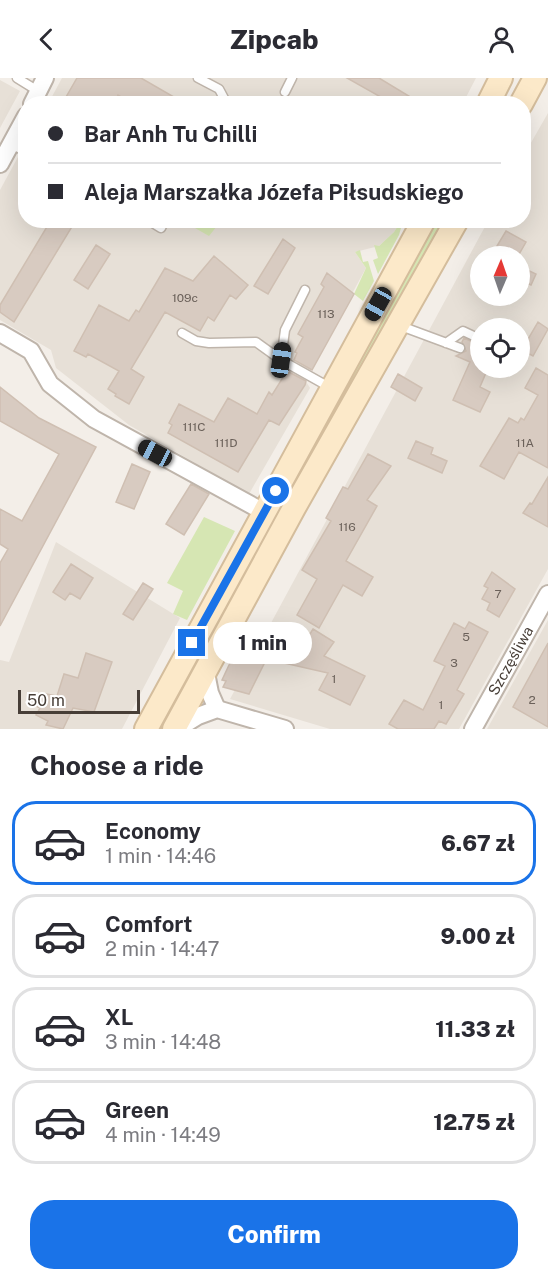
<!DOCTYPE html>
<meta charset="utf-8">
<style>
body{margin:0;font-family:"Public Sans",sans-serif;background:#f2f2f3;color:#2b2b33;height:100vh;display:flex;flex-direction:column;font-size:22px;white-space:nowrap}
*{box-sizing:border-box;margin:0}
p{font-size:20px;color:#7c7c81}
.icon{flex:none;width:33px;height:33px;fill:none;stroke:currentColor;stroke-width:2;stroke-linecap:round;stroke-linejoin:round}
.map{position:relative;height:651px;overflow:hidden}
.sheet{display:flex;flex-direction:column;background:#fff;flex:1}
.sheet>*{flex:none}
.hud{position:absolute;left:18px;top:18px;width:513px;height:132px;border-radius:24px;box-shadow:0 6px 24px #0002;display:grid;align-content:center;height:132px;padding:0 30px;background:#fff}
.needle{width:39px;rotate:2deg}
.tools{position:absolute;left:470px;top:168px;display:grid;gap:12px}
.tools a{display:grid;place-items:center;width:60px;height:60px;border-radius:50%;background:#fff;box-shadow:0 6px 24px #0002;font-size:30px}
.scale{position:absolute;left:18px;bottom:15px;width:122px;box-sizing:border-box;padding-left:6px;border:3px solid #473e37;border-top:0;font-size:16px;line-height:21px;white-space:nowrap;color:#473e37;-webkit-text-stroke:4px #fff;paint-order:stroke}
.end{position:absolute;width:27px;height:27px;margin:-14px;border:8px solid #1a73e8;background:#fff;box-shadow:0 0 0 3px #fff}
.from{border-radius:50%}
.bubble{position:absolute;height:42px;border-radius:21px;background:#fff;box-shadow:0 6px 24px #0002;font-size:20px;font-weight:800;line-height:42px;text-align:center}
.car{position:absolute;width:18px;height:36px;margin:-18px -9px;border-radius:8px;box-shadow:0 0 4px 2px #0007;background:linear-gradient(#222 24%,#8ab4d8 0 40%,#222 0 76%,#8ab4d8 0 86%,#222 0)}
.hud b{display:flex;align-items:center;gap:21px;height:57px;font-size:22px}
.hud b+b{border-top:2px solid #e1e1e2}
.hud i{width:15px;height:15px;background:#2b2b33}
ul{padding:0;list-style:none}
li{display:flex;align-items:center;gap:18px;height:84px;margin:0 12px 9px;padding:0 18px;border:3px solid #e1e1e2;border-radius:24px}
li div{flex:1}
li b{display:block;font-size:22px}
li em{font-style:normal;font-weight:800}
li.selected{border-color:#1a73e8}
li>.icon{width:54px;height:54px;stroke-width:1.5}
h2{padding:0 30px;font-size:27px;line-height:72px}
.cta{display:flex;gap:12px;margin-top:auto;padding:12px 30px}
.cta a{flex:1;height:69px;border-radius:24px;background:#1a73e8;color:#fff;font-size:24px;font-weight:800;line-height:69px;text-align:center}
header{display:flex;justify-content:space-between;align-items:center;height:78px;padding:0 30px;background:#fff;font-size:27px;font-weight:800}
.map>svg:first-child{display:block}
.residential{fill:#e7e0d7;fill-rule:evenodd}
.green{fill:#d6e6b3}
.building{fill:#d8cbc1;stroke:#cfbfb2;stroke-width:1.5}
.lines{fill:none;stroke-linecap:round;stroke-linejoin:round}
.service-casing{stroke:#bfb5ab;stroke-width:11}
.minor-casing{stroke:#bfb5ab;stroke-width:20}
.secondary-casing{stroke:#d4bd9c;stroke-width:26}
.service{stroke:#fff;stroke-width:8}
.minor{stroke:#fff;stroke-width:16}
.secondary{stroke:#fce9c9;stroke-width:22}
.route{stroke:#1a73e8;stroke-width:8}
.labels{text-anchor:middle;stroke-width:4.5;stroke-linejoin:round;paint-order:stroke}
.number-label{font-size:12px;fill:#6b615a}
.street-label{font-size:15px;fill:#473e37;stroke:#fff}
</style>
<header><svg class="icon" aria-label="back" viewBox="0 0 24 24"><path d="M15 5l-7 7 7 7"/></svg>Zipcab<svg class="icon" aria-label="person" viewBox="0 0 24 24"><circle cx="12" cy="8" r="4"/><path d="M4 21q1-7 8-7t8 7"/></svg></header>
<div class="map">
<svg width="548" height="651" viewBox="0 0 548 651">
<rect width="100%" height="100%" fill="#f3eee8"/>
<path class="residential" d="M62,0H476L463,25L48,26Z
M0,2L20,13L0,50Z
M548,35V491L459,651H330L230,621L488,143L524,142V77ZM480,178H519V218H480ZM480,250H519V290H480Z
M25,66L26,142L401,143L394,154L379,168L355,174L366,190L305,302L310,310L249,416L129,347L56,290L51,272L0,242V112Z
M56,464L180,540L122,651H0V582L9,584Z
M548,542V651H487Z"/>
<path class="green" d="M188,143V142L221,143L209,158L188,146Z
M401,143H403L399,157L378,196L373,182L378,180L374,167L379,168L394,154Z
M434,143H443L407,216L285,421L162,651H157Z
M360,172L363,184L368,183L374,203L363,223L354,216L366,190L355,174Z
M204,439L235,453L187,542L173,536L183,513L167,505Z"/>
<path class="building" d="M77,0H141L186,26H133L118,17L114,26H62Z
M347,0H379L422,26H393Z
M51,142H76L14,244L0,234V227Z
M506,153L526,164L518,178L497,168Z
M283,161L295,170L268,216L254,208Z
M96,167L110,176L88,211L74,202Z
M214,178L248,207L236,221L230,217L214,243L208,239L200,253L165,234L131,291L144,299L129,326L115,318L116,316L108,311L119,293L88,276L86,279L74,273L99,227L129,243L136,232L139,234L165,190L193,203Z
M519,188L536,196L531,207L519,202Z
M327,195L354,216L312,292L294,282L297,275L295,274L303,259L298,256L324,209L321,206Z
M538,244L548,251L533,278L524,273V268Z
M464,260L480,267V290H488L480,309L490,314L480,334L453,322L470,284L456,278L466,273L462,264Z
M536,290L548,297V390L519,374L504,401L480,388L509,340L518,345L521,340L524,342L538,317L525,310Z
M287,293L306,303L305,307L279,347L269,342L238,394L168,355L172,347L169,345L179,326L214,344L228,320L257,336L269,314L272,317Z
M398,296L422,310L415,323L391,309Z
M0,309L39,340L96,369L0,548V485L8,471L0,466V431L22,443L59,376L0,343Z
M416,363L433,370L431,376L447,383L442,395L408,380Z
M368,376L391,388L367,422L377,428L346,483L373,499L362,518L343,507L319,550L297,537L317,501L302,492L331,443L326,440L343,409L348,411Z
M132,386L150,394L134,431L116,424Z
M548,399V449L523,435L530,425L532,426Z
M191,406L209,416L184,457L166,446Z
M71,486L93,500L80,521L70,515L65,522L53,514Z
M492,494L515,511L499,539L487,532L490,525L482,521L488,510L484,508Z
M143,505L153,511L133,542L123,536Z
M469,544L488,554L457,612L464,616L446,646L439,643L434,651H398L389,646L404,622L423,632L445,588L434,583L454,545L465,551Z
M313,551L334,564L324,578L365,598L350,627L319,612L328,595L284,585L292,569L303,567Z
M548,565V649L513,629Z
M86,575L112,584L94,634L73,630L63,651L46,647L48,643L36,637L40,630L34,627L41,615L57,618L64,596L78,600Z
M241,576L266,582L249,616L223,609L226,603L222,602L229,587L234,579L238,581Z"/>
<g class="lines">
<g class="service-casing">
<path id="service" d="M17,0L38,13
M198,0L219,11L227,26
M285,14L292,0
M11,66L26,74
M148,142L161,150L165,142
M398,247L460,270
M182,255L196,263L209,265L256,264L281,282L331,310
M446,265L463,253L480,261
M281,282L285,252L305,212
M500,290H504"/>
</g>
<g class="minor-casing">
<g id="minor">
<path d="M32,26L45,0"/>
<path d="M0,86L26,38"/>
<path d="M0,255L31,273L50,306L94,341L264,434"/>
<path d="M205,590L210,615L217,631"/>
<path d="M177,651L198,638L217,631L285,651"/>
<path id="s1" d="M473,651L548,516"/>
</g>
</g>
<g class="secondary-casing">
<path id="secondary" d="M488,26L501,0
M521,26L535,0
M146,651L424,142
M174,651L294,430L457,142"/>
</g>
<use href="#service" class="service"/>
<use href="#minor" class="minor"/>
<use href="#secondary" class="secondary"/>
</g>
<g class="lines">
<path class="route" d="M192,565L276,413"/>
</g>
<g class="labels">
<g class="number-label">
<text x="185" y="224">109c</text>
<text x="326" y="240">113</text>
<text x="194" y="353">111C</text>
<text x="226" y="369">111D</text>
<text x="525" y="369">11A</text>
<text x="347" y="453">116</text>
<text x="498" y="520">7</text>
<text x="466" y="563">5</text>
<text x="454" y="589">3</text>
<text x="334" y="605">1</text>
<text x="532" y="626">2</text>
<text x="441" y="631">1</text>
</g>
<g class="street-label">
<text dy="5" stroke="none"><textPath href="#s1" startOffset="78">Szczęśliwa</textPath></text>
</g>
</g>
</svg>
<div class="tools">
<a><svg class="needle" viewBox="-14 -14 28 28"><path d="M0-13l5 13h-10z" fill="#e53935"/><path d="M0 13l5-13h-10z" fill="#7c7c81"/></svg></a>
<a><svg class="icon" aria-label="locate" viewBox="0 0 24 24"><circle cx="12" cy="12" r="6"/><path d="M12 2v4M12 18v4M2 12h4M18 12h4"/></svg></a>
</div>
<div class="scale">50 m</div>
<i class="end from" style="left:276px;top:413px"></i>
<i class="end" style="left:192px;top:565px"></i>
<div class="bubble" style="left:213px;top:544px;width:99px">1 min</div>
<i class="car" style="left:378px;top:226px;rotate:209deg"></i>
<i class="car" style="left:281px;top:282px;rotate:8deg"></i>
<i class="car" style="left:155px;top:375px;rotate:298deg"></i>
<div class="hud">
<b><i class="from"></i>Bar Anh Tu Chilli</b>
<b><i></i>Aleja Marszałka Józefa Piłsudskiego</b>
</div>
</div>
<section class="sheet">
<h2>Choose a ride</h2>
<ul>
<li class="selected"><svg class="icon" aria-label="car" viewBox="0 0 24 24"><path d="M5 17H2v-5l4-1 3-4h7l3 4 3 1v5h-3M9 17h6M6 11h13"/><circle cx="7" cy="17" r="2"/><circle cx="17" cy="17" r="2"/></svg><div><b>Economy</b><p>1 min · 14:46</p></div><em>6.67 zł</em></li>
<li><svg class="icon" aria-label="car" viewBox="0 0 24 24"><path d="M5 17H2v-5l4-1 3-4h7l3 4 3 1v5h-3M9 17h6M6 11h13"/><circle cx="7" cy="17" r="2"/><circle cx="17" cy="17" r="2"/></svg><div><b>Comfort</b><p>2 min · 14:47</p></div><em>9.00 zł</em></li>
<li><svg class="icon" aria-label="car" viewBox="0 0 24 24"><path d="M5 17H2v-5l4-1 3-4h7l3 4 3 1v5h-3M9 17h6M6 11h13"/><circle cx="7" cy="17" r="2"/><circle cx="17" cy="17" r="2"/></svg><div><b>XL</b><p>3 min · 14:48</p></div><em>11.33 zł</em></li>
<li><svg class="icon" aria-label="car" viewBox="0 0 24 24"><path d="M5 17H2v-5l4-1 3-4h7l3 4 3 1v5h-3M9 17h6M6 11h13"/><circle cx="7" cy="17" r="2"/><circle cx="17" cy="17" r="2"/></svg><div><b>Green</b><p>4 min · 14:49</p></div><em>12.75 zł</em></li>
</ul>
<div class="cta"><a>Confirm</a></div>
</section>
